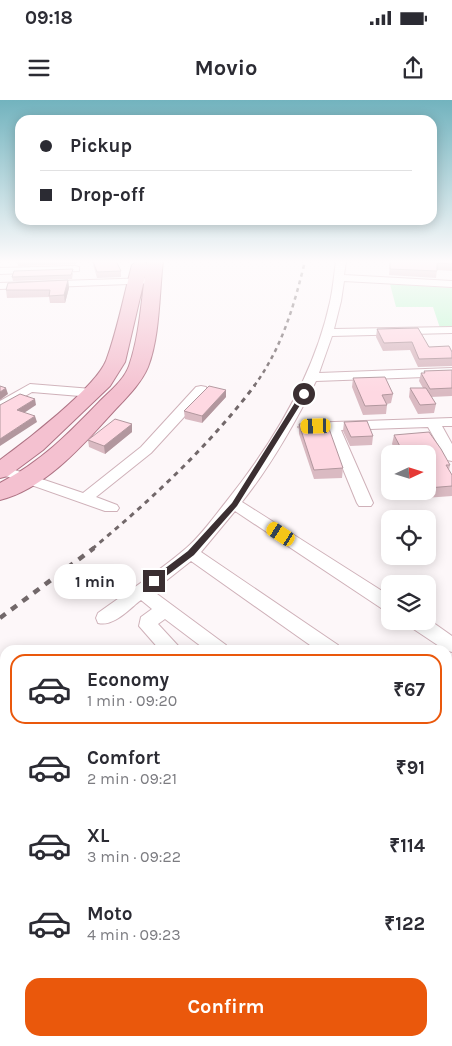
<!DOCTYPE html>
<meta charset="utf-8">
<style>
body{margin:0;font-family:Karla,sans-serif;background:#f7f7f7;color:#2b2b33;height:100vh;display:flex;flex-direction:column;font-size:19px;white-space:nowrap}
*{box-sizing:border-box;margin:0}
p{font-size:16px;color:#7c7c81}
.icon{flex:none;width:28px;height:28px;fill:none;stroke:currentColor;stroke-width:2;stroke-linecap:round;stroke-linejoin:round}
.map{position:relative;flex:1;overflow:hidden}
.sheet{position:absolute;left:0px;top:545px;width:452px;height:401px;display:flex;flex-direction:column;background:#fff;border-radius:15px 15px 0 0;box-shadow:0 2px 12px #0003}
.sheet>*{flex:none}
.top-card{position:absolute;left:15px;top:15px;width:422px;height:110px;border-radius:15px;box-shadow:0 2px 12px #0003;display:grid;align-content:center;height:110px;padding:0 25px;background:#fff}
.needle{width:32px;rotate:86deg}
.buttons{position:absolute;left:381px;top:345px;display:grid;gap:10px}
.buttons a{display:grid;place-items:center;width:55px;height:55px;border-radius:10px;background:#fff;box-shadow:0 2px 12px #0003;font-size:25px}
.end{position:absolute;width:22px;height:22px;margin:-11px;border:6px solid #3b2f32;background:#fff;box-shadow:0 0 0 2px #fff}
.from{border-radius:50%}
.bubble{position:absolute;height:35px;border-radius:15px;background:#fff;box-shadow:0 2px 12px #0003;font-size:16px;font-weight:700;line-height:35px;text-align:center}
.car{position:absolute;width:15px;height:30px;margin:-15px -8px;border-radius:6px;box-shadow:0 0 4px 1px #0007;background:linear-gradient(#f5c518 24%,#345 0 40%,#f5c518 0 76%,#345 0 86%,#f5c518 0)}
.top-card b{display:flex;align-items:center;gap:18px;height:48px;font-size:19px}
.top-card b+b{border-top:1px solid #e1e1e2}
.top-card i{width:12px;height:12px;background:#2b2b33}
ul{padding:9px 0 0;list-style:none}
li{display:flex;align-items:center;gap:15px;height:70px;margin:0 10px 8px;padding:0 15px;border:2px solid transparent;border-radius:15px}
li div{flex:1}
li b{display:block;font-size:19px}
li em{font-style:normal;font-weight:700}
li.selected{border-color:#ea580c}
li>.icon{width:45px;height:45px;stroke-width:1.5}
.primary-button{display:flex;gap:10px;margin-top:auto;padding:10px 25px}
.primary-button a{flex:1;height:58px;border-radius:15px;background:#ea580c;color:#fff;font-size:20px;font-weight:700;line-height:58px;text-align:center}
.status{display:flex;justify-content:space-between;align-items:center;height:35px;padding:0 25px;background:#fff;direction:ltr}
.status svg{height:14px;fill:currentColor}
header{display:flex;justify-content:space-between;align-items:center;height:65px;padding:0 25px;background:#fff;font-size:22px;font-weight:700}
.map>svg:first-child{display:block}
.green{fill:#c4f8d4}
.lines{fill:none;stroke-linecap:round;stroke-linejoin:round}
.street-casing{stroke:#cfb1b9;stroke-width:2}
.primary-casing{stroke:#ae7384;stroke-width:2}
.street{fill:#fff;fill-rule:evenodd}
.primary{fill:#f4c1d0;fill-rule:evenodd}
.rail-far2{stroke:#72686a;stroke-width:2.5;stroke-dasharray:4 4;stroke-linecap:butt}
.rail-far1{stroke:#72686a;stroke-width:3;stroke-dasharray:5 5;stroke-linecap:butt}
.rail{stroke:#72686a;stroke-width:4.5;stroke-dasharray:7 7;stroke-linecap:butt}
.wall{fill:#dabac2}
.shaded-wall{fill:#b2979e}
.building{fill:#fed8e2;stroke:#b2979e}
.route{fill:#3b2f32}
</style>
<div class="status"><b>09:18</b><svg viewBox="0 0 49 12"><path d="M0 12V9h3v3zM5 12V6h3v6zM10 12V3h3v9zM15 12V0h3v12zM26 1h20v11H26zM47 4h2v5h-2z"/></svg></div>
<header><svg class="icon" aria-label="menu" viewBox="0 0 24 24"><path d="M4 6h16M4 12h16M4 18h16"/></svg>Movio<svg class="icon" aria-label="share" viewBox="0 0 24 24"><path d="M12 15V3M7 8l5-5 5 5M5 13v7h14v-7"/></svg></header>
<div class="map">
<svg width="452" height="946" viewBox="0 0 452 946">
<rect width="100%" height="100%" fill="#fdf7f9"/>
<path class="green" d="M390,184L452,188V228H440L433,207H396Z"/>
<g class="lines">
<g class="street-casing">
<path id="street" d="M336,161H346L344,175L452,181V187L344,181L341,201L334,229L452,227V233L332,236L319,273L452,268V276L316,281C295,323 272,364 242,402L390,496V511L384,510L235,411L201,452L338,545L341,550H317L191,461L153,491L226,545L229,550H206L165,519L158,524L182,550H160L139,526L141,517L152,509L141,500C129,509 114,527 98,523L96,518L98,513C127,492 157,473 184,450C200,437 213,418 226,402C273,343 314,276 330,202C333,189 334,175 336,161Z
M75,166L79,167V171L0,174V168Z
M150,178L154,179L155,181L154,183L0,189V183Z
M30,284L92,289L99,293L92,297L32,292L0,311V301Z
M201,286L206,287L207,290L206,293L151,353L96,397L117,405L119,408L117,411H105L0,374V365L83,393L141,347L196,287Z
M452,318V326H442L452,344V361L447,360L445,357L428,327L341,330L373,403L371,406H359L357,403L327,330L305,331L298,327L305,323Z
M428,519L452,536V552L445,550L409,526L407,521H428Z
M448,622L452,624V643L448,641Z
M448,713L452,715V739L448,737Z"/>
</g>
<g class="primary-casing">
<path id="primary" d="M138,161L145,162L147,164V161H163C159,194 160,236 148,267C141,284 125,299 113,312C83,345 45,389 0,400V383C42,361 67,335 100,301C110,291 124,280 129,266C139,237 141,205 145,176L125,262L110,286L43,350L8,376L0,378V360C25,342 95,288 106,261C117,232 124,195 132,165Z"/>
</g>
<use href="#street" class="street"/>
<use href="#primary" class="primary"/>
<path class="rail-far2" d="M254,286C282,248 294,206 305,161"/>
<path class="rail-far1" d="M92,449C151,400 209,346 255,285"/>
<path class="rail" d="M0,518L94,448"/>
</g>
<path class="wall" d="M17,161H77L76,164L18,166Z
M92,161H116L121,171V177L97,178Z
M390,161H452V171L437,170L436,178L389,175Z
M73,173L72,179L13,181L12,177Z
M68,180L69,188L65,203H50L49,197L7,198L6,190Z
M377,229L429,247L452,252V266L418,267L410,250L383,251L376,237Z
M452,270V296L431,297L436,304L434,313L418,314L409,297L410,288H423L419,281L421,273H424V271Z
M353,278L393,294L391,303L387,304V305L386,314L363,315L352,287Z
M226,297L202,323L185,319L184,311Z
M344,322L373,336L372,345L350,346L343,331Z
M132,324V332L105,354L89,347L88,340Z
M299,324L343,368L342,378L314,379L299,334Z
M394,335L450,365L449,370L452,375V396L425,398L421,391H428V354H397L392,344Z"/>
<path class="shaded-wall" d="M68,180L69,188L65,203L64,195Z
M6,288L8,294L0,300V292Z
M226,290V297L202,323V316Z
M35,299L36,305L18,317L17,310Z
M35,316L37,322L0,346V339Z
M132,324V332L105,354L104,346Z"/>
<path class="building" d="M93,161H116L121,171L97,172Z
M390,161H452V164L437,163V171L390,169Z
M73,169L71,175L12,177L14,171Z
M68,180L64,195L49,196L50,190H6L8,183Z
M418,228L429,247L449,246L452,252V258L419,259L412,242L384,243L377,229Z
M452,270V288L430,289L421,273H425L424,271Z
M385,277L393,294L382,295L387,305L365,306L353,278Z
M0,286L6,288L0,292Z
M209,286L226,290L202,316L184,311Z
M410,288H426L436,304L420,305Z
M20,294L35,299L17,310L35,316L0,339V305Z
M115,319L132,324L104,346L88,340Z
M367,321L373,336L351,337L344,322Z
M327,323L343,368L314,370L299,324Z
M429,332L441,349L450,365H446L452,375V386L428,388V354H404L394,335Z"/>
<linearGradient id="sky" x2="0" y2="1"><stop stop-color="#72b3be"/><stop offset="0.55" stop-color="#fefbfc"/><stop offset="1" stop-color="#fefbfc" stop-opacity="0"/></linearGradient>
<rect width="452" height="293" fill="url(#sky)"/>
<path class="route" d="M301,293L307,294L237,406L194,455L157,483H151V479L188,451L232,403Z"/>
</svg>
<div class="buttons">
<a><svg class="needle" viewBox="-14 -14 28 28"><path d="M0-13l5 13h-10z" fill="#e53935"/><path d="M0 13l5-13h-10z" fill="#7c7c81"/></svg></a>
<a><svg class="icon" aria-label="locate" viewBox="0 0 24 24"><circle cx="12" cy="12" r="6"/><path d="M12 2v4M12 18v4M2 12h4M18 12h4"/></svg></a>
<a><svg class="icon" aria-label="layers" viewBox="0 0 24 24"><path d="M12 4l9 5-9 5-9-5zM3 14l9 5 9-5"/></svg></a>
</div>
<i class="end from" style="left:304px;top:294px"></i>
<i class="end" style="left:154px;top:481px"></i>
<div class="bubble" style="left:54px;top:464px;width:82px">1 min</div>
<i class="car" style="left:316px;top:326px;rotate:268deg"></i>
<i class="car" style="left:281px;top:434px;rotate:303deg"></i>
<div class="top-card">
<b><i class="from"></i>Pickup</b>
<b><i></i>Drop-off</b>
</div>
<section class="sheet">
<ul>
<li class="selected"><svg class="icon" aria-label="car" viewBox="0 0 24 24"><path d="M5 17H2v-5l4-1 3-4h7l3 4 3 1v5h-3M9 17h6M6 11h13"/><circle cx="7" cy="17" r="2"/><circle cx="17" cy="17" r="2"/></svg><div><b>Economy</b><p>1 min · 09:20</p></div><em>₹67</em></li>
<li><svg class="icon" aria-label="car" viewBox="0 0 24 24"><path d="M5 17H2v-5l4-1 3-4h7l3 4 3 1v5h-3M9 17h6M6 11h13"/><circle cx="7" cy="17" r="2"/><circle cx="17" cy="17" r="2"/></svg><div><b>Comfort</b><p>2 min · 09:21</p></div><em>₹91</em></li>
<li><svg class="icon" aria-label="car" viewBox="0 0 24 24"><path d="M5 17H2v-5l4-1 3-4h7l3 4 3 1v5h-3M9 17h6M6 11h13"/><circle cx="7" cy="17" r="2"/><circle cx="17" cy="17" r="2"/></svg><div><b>XL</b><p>3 min · 09:22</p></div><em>₹114</em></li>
<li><svg class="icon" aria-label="car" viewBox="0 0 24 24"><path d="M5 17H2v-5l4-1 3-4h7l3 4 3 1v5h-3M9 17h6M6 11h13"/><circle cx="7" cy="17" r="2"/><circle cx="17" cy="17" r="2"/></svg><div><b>Moto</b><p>4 min · 09:23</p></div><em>₹122</em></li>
</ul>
<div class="primary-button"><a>Confirm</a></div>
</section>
</div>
